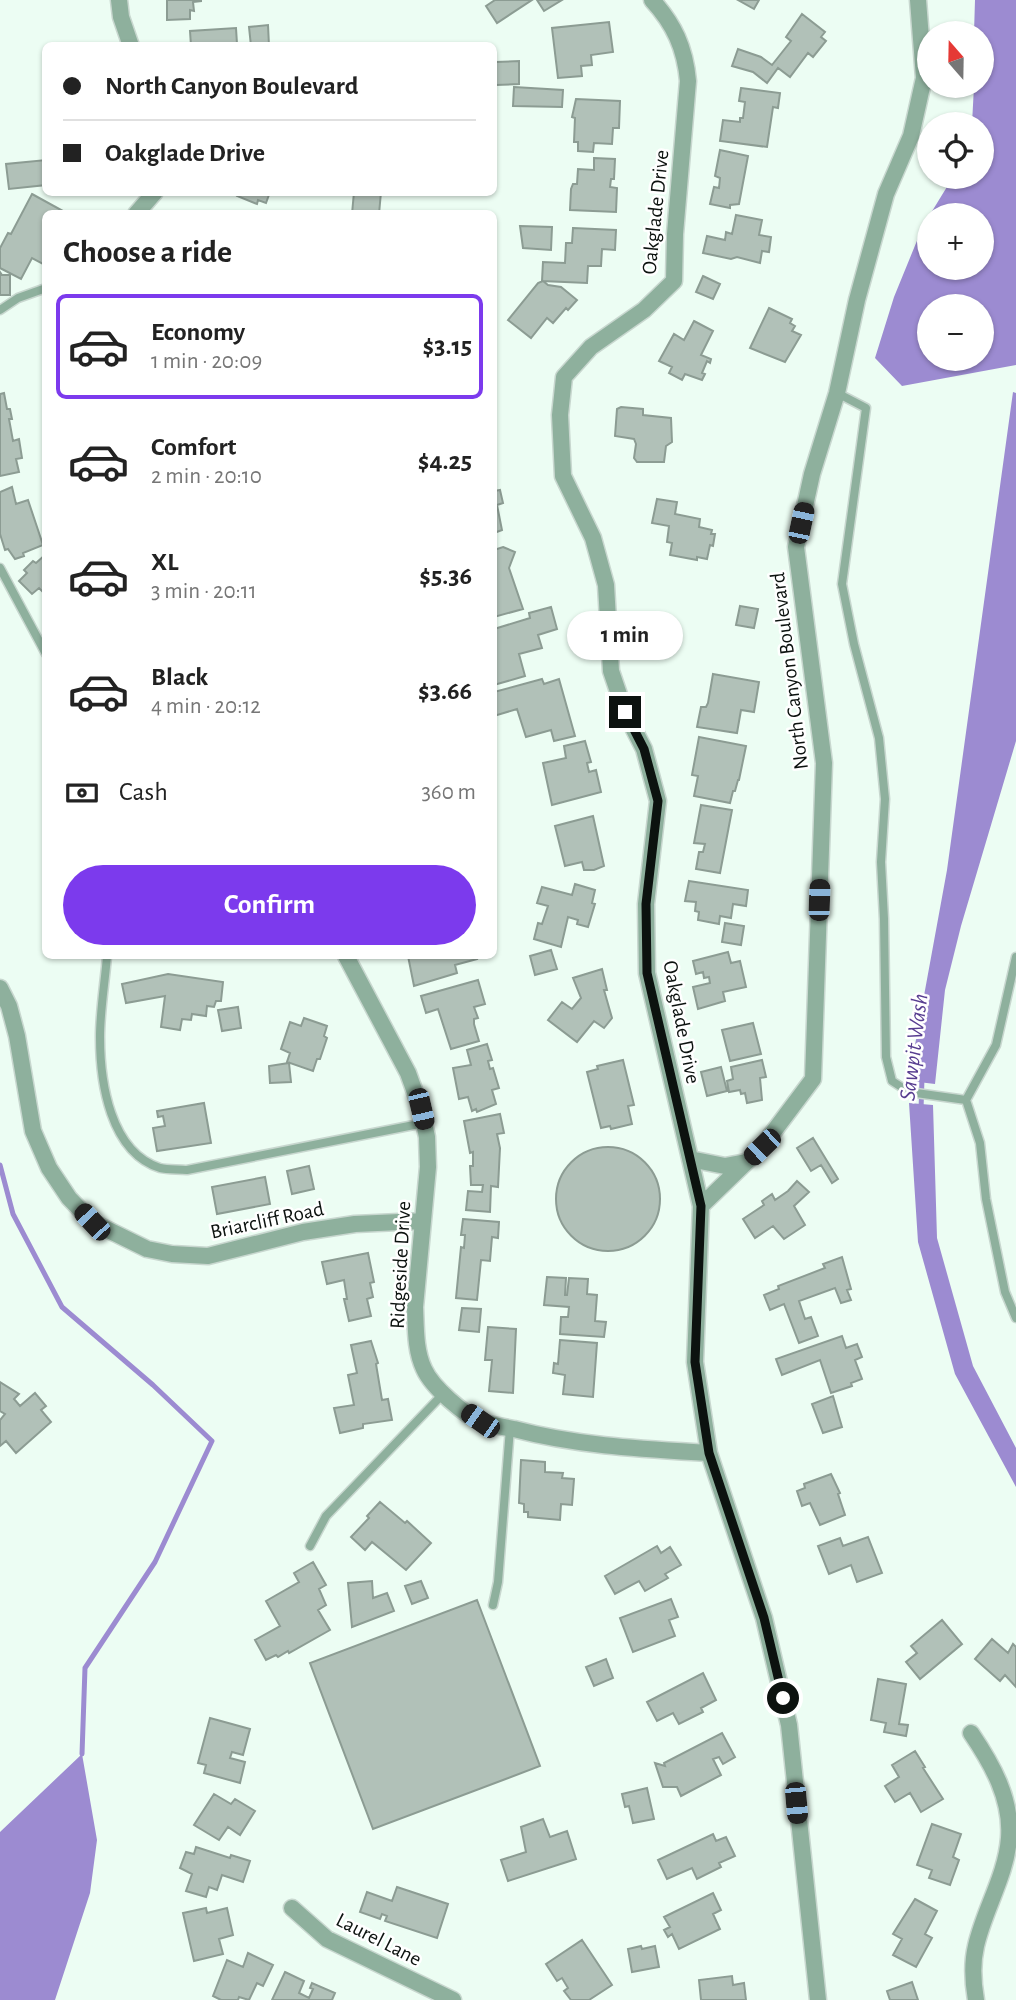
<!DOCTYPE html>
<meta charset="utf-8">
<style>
body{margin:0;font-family:"Alegreya Sans",sans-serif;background:#f6f6f6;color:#222;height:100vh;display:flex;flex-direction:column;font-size:26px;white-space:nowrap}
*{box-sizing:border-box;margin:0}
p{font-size:23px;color:#767676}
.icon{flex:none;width:38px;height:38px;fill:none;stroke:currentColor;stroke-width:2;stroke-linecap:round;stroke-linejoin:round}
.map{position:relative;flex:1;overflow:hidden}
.details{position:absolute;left:42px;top:210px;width:455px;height:749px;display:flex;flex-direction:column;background:#fff;border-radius:10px;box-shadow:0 2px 5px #0004}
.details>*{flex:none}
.top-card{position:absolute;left:42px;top:42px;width:455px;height:154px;border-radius:10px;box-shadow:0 2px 5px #0004;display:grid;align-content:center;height:154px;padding:0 21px;background:#fff}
.needle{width:46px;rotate:340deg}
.controls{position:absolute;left:917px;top:21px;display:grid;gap:14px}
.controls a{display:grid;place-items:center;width:77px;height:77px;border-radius:50%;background:#fff;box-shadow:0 2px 5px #0004;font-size:35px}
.end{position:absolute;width:32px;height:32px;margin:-16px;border:9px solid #0c120f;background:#fff;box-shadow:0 0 0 4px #fff}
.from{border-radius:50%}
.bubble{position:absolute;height:49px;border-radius:24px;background:#fff;box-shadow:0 2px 5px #0004;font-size:23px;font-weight:700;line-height:49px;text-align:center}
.car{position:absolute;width:21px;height:42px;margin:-21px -10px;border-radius:9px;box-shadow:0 0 5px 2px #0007;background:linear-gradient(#222 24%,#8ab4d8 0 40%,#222 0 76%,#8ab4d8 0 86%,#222 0)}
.top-card b{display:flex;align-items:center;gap:24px;height:66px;font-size:26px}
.top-card b+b{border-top:2px solid #e0e0e0}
.top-card i{width:18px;height:18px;background:#222}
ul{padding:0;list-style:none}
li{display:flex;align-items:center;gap:21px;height:105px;margin:0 14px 10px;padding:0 7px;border:4px solid transparent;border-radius:10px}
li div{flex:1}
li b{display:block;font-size:26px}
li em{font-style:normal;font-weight:700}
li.active{border-color:#7c3aed}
li>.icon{width:63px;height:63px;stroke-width:1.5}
h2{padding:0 21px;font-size:32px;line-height:84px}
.pay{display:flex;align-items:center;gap:18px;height:77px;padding:0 21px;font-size:26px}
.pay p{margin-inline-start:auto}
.action{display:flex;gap:14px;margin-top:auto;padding:14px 21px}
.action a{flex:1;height:80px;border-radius:42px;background:#7c3aed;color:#fff;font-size:28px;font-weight:700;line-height:80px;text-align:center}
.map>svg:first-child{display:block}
.water{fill:#9c8bd1;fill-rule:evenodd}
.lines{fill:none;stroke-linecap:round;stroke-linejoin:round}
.stream{stroke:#9c8bd1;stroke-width:5}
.building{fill:#b1c1b8;stroke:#8c9c93;stroke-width:2}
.lane-casing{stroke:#c8d7cf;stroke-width:11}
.street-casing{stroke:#c8d7cf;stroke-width:19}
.lane{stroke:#8eb09d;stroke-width:8}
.street{stroke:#8eb09d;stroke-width:16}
.route{stroke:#0c120f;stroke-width:9}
.labels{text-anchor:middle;stroke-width:5;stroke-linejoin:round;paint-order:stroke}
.street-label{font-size:21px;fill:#0c120f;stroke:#fff}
.water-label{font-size:23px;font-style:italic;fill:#573d90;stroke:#fff}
</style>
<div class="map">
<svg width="1016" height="2000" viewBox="0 0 1016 2000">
<rect width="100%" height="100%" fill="#ecfdf3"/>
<path class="water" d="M975,0H1016V365L902,386L875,358L894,297L923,226L953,177H982V124H972L974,86H982V33H974ZM929,215H982V268H929ZM929,306H982V359H929Z
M1013,392L1016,393V741L961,926L945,990L935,1084L910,1081L915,1045L947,870Z
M909,1103L933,1105L937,1238L973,1366L1016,1448V1487L955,1374L918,1242Z
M82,1754L97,1840L90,1893L55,2000H0V1832Z"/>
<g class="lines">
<path class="stream" d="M921,1110L922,1078
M0,1165L13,1214L62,1307L153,1385L212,1441L155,1562L85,1668L82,1754"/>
</g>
<path class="building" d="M167,0H201V1L193,2L194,11L190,10V19L167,20Z
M495,0H532L497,23L486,6Z
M537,0H562L544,11Z
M738,0H759L754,9Z
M802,14L825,32L821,37L826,41L813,57L808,53L790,77L778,68L767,83L753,72L732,66L738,49L761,57L772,65L791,41L786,37Z
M609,22L613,52L591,55L592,65L581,66L582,76L558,78L552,28Z
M268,25L269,46H251L249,27Z
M236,28L237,44L191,46L190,31Z
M519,61V84L496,85V62Z
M514,87L563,90L562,107L513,106Z
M741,88L780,93L778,108L773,107L767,147L720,141L723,120L740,122V118H743L745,102L739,101Z
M576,99L620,101L619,128H613L612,144L594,143L593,152L578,151V142H574L575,118L572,117Z
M720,150L748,156L739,204L730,205V208L710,204L714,187L719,188L720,178L715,176Z
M594,158L615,159L614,179H611L610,187L617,188L616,212L570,210L571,189L573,184H577L578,169L594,170Z
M46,160V185L9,189L6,164Z
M238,192H270L266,203L258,200L257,204L237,196Z
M354,192H381L379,214H352Z
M32,194L63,211L62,214H46V259L43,264L32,258L21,279L0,268V248L8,233L11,234Z
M736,215L762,220L759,235L771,237L769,252L762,251L760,263L737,257L731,259L703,253L707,236L725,240L726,232L732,234Z
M520,226L552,227L551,250L523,248Z
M573,228L616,230L615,250L602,249L601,266H588L587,283L542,281L543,262L565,263L566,243H572Z
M0,272L2,275H10V295H0Z
M703,276L720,284L713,299L696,292Z
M543,281L548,285L561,287L577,300L568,310L566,308L553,323L547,318L531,338L508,320L538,283Z
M769,308L792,319L790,323L795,326L792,331L801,335L785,362L750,348Z
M694,321L713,331L701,355L711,359L710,363L707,361L702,373L705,374L702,380L685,374L682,380L669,373L672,367L659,361L674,334L684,340Z
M4,393L7,409H10L12,419H9L13,441L19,439L22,458L16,459L19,472L0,476V394Z
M621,407L643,409V415L671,418L672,442L666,446L664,462H637L634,458L636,444L634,439L615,436L617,409Z
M12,487L16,504L28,500L43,545L23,553L24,556L15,559L8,549L5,550L0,534V492Z
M500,490L503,503L497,505L502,530L494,533V491Z
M657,499L677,502L675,514L700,519L699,527L712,530L711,534H715L713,546L710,545L707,559L697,557V560L670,555L672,543L667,542L669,526L652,523Z
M503,547L515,552L509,568L523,609L494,617V550Z
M45,555L46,592L44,593L39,588L32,594L19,581L27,573L24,570L33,561L36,563Z
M740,606L758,609L754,628L736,625Z
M551,607L557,629L538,635L542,648L519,654L525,676L494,685V629L530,618L529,613Z
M713,674L759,682L754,712L741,710L737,733L697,727L701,707H706L708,703Z
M542,679L544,684L559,679L575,736L554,741L551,730L526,737L517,709L494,716V692Z
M699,737L746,746L739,780H738L735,791H733L730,803L694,796L698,776L692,775Z
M585,741L591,762L587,763L589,772L596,770L601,792L552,805L543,763L566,758L564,746Z
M701,805L732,810L720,873L696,869L699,852H703L705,844L694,843Z
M593,816L604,866L594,870H584L582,862L565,866L555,826Z
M689,881L748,890L746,906L733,904L731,918L720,916L719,924L698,920L699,912L695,911L696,902L685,901Z
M575,884L595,890L592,903L595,904L588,927L577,924L578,920L568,917L561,947L534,939L538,923L542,924L548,906L537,903L542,887L572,895Z
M725,923L744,926L741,945L722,942Z
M551,950L557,969L535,975L530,956Z
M728,952L731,963L740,961L746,987L723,992L725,1001L698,1009L693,987L710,983L709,977L704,978L703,972L696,974L693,961Z
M408,956H476L477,959L455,965L457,973L414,986Z
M602,969L607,990H604L612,1018L604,1028L594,1021L577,1042L548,1020L562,1002L572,1009L581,998L573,978Z
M168,974L223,982L221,1001H216L214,1007L207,1006L206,1016L192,1014L191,1020L182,1019L180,1030L161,1027L165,996L126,1003L122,984Z
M478,980L485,1004L474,1007L478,1018L474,1019V1024L479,1041L451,1049L438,1009L426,1013L421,996Z
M238,1007L241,1028L222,1031L218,1010Z
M304,1018L327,1026L324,1036L327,1038L320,1059H317L313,1071L287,1062L290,1053L281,1049L290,1022L301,1026Z
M753,1023L761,1054L730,1061L722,1030Z
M487,1044L492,1060L488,1061L490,1069L493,1068L499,1088L492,1090L496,1104L477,1112L476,1109L472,1111L468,1097L459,1099L453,1068L471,1065L467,1050Z
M623,1060L634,1105L628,1106L632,1124L611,1129L610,1126L601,1128L587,1072L598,1069L597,1066Z
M762,1060L766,1077L760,1078L762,1100L747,1103L745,1093L741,1094L740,1090L729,1092L727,1081L733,1079L731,1067Z
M289,1063L291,1082L270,1083L269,1066Z
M721,1067L727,1091L707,1096L701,1072Z
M204,1103L211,1143L157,1151L153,1128L165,1126L163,1116L158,1117L157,1111Z
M500,1114L504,1133L497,1134L500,1148L498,1187L491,1186L490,1212L466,1210L468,1191L482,1192L483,1185H471L470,1166H473V1152L470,1153L464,1121Z
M813,1138L838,1179L832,1183L821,1165L811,1171L797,1148Z
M556 1199a52 52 0 1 1 104 0a52 52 0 1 1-104 0Z
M309,1166L314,1189L292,1194L287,1171Z
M265,1177L270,1204L217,1214L212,1187Z
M797,1181L809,1192L794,1206L805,1225L784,1239L773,1226L755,1238L743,1219L764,1205L762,1201L772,1194L775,1200L788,1191Z
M463,1219L499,1222L498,1238L492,1237L490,1261L481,1260L477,1300L456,1298L461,1247L464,1248L465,1235H461Z
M368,1253L374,1282L370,1283L373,1297L367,1299L371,1316L349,1321L344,1299H347L344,1280L327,1284L322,1262Z
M842,1257L851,1289L847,1290L851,1300L841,1303L835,1288L799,1301L805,1319L811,1317L818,1336L799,1343L784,1304L770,1310L764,1295L779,1289L778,1286L825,1268L823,1264Z
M547,1277L566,1278L565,1295H567L569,1278L588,1279L587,1294L597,1295L595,1321L606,1322L604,1337L560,1334L561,1317H568L569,1307L544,1305Z
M462,1308L481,1309L479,1332L459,1330Z
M488,1327L516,1329L513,1393L489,1391L492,1360H485Z
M842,1336L846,1348L857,1344L862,1357L855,1360L862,1379L851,1383L852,1386L831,1393L820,1360L782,1375L776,1359Z
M560,1340L597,1343L593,1397L563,1394L565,1375L553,1373L554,1363L558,1364Z
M371,1341L378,1363L376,1364L382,1400L388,1399L392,1420L363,1424V1428L340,1433L334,1408L354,1405L348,1375L357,1373L351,1345Z
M0,1382L19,1394L14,1399L20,1406L35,1393L46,1406L41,1410L51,1422L16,1453L6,1441L0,1446V1420L5,1414L0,1411Z
M833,1396L842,1427L823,1433L812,1404Z
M521,1460L545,1462V1472L563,1473L562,1478L574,1479L572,1505L561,1504L560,1520L528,1517V1512H524V1504L519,1503Z
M831,1474L840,1493L838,1494L845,1515L820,1525L810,1503L802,1506L797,1491L805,1488L804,1484Z
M380,1502L405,1523L407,1521L431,1543L406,1570L372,1542L365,1550L351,1537L369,1518L367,1516Z
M868,1537L882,1573L857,1582L851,1565L829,1574L818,1546L840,1538L843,1546Z
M657,1546L661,1553L670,1547L681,1565L665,1574L668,1578L645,1591L639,1581L615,1594L605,1576Z
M313,1562L326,1585L319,1589L326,1605L318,1610L330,1630L289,1653L288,1651L278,1657L276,1655L266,1660L255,1640L280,1626L266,1601L299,1582L294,1573Z
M372,1581L373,1598L387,1593L394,1611L352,1627L348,1583Z
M421,1581L428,1598L412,1604L405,1586Z
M671,1599L678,1617L669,1620L675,1636L633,1652L620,1618Z
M477,1600L540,1766L373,1829L310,1663Z
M942,1620L962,1644L920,1679L906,1662L917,1653L911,1646Z
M992,1639L1008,1653L1013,1644L1016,1647V1687L1005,1675L1000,1681L975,1659Z
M606,1659L613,1678L594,1686L586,1667Z
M703,1673L716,1700L701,1708L703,1712L679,1724L673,1713L657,1721L647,1702Z
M878,1679L906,1684L899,1724L908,1725L906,1736L884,1732L886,1723L871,1720Z
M210,1718L250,1729L243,1755L232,1752L230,1758L245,1762L240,1783L204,1773L206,1765L198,1763Z
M722,1733L735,1757L723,1764L719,1757L713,1759L721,1775L681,1796L677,1787H663L655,1763L665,1766L664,1763Z
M915,1751L925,1767L923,1768L943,1799L921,1812L910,1793L895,1802L885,1786L899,1777L892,1765Z
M647,1788L654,1819L633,1823L629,1806L625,1807L622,1794Z
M214,1794L231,1804L235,1799L255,1811L240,1835L228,1827L219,1840L194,1825Z
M543,1819L550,1837L567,1831L576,1859L508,1881L501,1860L526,1852L521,1827Z
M932,1824L961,1834L953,1857L959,1860L950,1885L929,1878L932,1870L917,1865Z
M713,1834L716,1841L726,1837L735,1856L719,1863L721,1867L697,1879L692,1868L667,1879L658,1860Z
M196,1847L230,1858L231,1855L250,1861L243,1882L222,1875L217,1890L209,1887L206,1897L186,1891L192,1874L180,1868L186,1852L194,1854Z
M397,1887L448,1904L437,1938L385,1921L387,1916L382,1914L380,1919L360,1912L367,1892L392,1901Z
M713,1893L721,1910L713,1914L720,1929L679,1949L672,1934L668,1937L664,1930L670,1927L664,1917Z
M915,1899L937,1911L925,1934L932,1938L916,1967L893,1955L902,1939L893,1934Z
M206,1908L207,1913L227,1908L233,1935L219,1939L223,1954L194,1961L183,1913Z
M582,1940L612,1985L589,2000H571L564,1991L568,1988L562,1978L557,1981L546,1964Z
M641,1946L642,1949L655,1946L659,1967L632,1972L628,1949Z
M248,1953L273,1965L263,1986L257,1983L249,2000L239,1997L238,2000H221L213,1996L227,1960L243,1967Z
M285,1972L304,1981L299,1993L309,1998L313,1989L310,1988L312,1983L335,1993L332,2000H272Z
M732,1976L733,1985L744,1983L746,2000H701L699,1980Z
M912,1982L918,2000H890L887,1991Z"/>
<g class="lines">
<g class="lane-casing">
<path id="lane" d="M0,310L18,298L46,288
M837,393L866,408L842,584L854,644L879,738L885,799L881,862L884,919L886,1057L892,1081L909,1092L966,1100L980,1143L986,1199L1005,1292L1016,1318
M0,568L46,654
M107,956C105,982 100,1010 100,1037C100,1082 110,1152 160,1168C168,1170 178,1169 187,1170L424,1123
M966,1100L996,1045L1016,957
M310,1546L326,1516L443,1394
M493,1605L498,1582L510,1428"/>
</g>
<g class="street-casing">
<path id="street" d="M119,0L121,17L131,46
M652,0C674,24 685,48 688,81L675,234L674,281L644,310L591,347L564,377L560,415L563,476L593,538L606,585L611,671L625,712L644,749L658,801L646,904L647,973L701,1206L695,1362L709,1453L764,1618L789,1725L818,2000
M136,214L155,192
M346,956L408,1073L421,1109L427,1137L428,1167L415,1307C416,1328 415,1350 424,1369C432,1387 464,1415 482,1422C492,1425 503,1427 514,1429C578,1446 643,1449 709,1453
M0,988L9,1006L17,1036L33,1131L49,1168L69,1198L92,1222L147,1249L172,1254L208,1256L303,1232L355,1224L422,1221
M690,1159L725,1166L746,1162
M701,1206L762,1147L813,1079L824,763L796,547L812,474L837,393L857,300L886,194L911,136L924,78L918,0
M971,1733C992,1764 1012,1799 1009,1838C1006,1876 984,1910 976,1946C972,1963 973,1983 976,2000
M292,1908L327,1939L453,2000"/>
</g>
<use href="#lane" class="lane"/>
<use href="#street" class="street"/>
</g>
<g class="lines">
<path class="route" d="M625,712L644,749L658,801L646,904L647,973L701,1206L695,1362L709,1453L764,1618L783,1698"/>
</g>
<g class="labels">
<g class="street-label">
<text transform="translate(655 212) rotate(-84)" y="7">Oakglade Drive</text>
<text transform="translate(789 671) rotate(-97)" y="7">North Canyon Boulevard</text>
<text transform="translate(682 1022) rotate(79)" y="7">Oakglade Drive</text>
<text transform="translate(267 1220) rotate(-12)" y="7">Briarcliff Road</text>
<text transform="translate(400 1265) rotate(-87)" y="7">Ridgeside Drive</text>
<text transform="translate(379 1939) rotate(27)" y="7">Laurel Lane</text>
</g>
<g class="water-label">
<text transform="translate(913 1047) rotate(-83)" y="8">Sawpit Wash</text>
</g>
</g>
</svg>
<div class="controls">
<a><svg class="needle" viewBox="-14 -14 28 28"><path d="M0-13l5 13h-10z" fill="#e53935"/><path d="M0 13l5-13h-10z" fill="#767676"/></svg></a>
<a><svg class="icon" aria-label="locate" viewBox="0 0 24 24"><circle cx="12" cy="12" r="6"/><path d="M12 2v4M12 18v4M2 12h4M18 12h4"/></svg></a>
<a>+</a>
<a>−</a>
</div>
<i class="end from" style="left:783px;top:1698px"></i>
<i class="end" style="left:625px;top:712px"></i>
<div class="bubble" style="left:567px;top:611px;width:116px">1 min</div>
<i class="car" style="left:801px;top:523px;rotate:12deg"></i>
<i class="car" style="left:819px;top:900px;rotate:2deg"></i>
<i class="car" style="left:421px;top:1109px;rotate:167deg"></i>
<i class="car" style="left:762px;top:1147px;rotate:226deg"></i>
<i class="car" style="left:92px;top:1222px;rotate:317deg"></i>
<i class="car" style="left:480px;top:1421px;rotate:305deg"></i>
<i class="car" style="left:796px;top:1803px;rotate:175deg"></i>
<div class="top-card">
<b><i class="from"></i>North Canyon Boulevard</b>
<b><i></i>Oakglade Drive</b>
</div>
<section class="details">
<h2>Choose a ride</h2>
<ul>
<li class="active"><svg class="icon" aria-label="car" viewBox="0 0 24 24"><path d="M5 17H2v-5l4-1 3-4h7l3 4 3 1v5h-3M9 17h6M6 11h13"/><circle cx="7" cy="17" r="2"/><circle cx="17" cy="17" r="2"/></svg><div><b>Economy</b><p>1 min · 20:09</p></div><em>$3.15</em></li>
<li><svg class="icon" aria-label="car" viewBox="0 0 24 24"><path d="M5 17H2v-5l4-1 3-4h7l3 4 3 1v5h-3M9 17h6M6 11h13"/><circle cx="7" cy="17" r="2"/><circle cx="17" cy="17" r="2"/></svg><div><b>Comfort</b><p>2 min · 20:10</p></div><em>$4.25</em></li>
<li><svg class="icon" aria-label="car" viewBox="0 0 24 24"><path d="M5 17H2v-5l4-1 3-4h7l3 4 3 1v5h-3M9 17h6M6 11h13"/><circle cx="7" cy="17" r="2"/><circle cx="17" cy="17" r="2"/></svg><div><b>XL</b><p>3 min · 20:11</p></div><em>$5.36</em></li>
<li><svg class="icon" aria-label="car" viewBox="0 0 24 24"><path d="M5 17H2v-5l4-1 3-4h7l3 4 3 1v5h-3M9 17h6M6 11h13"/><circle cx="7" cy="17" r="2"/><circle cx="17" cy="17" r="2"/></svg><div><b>Black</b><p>4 min · 20:12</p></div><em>$3.66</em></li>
</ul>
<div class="pay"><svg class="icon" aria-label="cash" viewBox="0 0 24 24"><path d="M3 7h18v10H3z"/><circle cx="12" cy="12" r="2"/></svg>Cash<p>360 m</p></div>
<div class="action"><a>Confirm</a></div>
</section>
</div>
